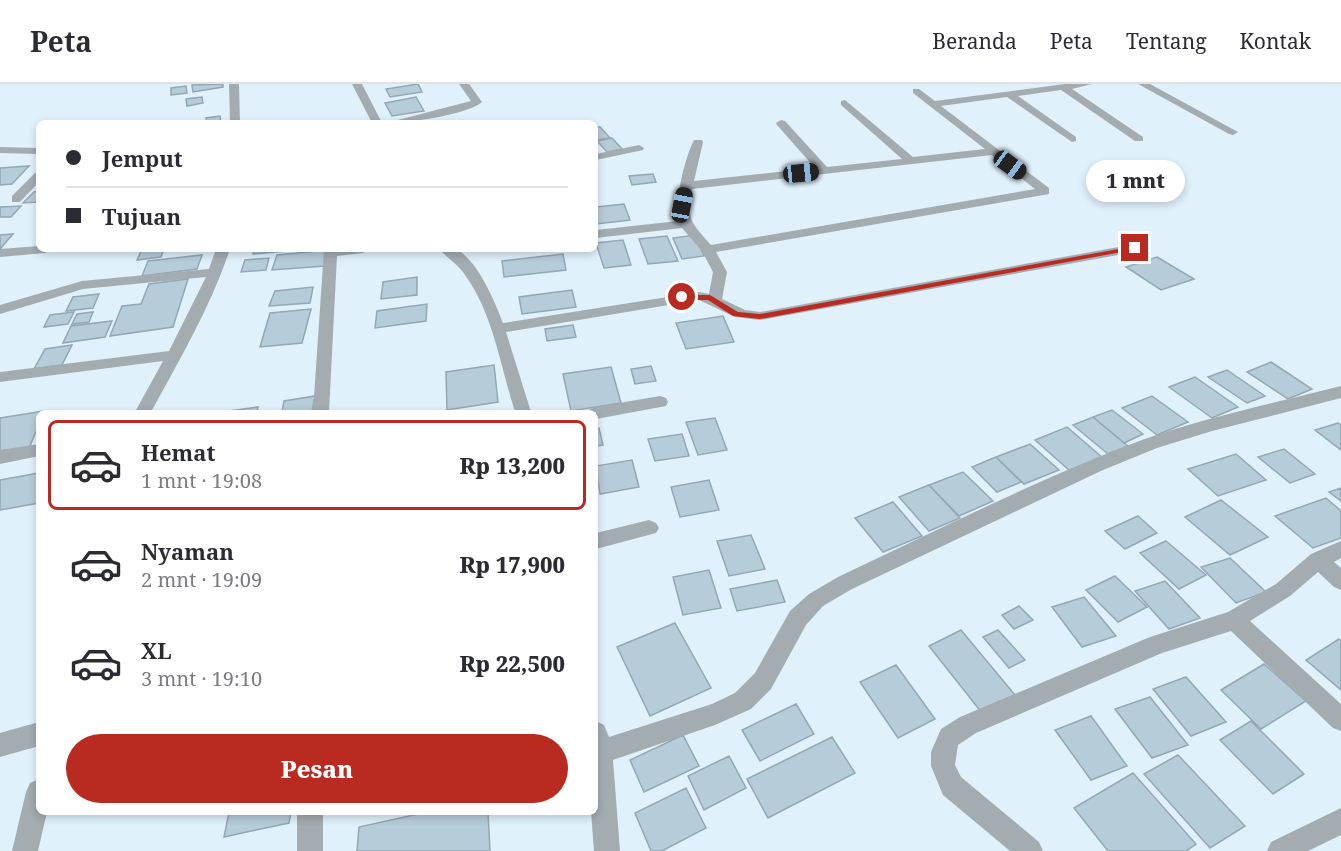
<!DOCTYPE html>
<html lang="id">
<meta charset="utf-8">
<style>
body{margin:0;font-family:"Noto Serif",serif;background:#f7f7f7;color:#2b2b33;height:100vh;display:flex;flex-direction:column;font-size:22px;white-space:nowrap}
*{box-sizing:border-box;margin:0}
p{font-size:20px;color:#7c7c81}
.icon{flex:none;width:33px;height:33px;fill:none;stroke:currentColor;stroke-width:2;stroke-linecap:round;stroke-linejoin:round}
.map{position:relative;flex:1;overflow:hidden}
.drawer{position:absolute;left:36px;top:326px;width:562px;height:405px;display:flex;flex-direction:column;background:#fff;border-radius:9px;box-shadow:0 3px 9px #0003}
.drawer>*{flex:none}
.hud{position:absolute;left:36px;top:36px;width:562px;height:132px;border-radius:9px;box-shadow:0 3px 9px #0003;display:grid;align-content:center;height:132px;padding:0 30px;background:#fff}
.end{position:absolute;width:27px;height:27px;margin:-14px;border:8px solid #b92b20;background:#fff;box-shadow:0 0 0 3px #fff}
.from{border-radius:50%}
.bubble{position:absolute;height:42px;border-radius:21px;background:#fff;box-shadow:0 3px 9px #0003;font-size:20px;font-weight:800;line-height:42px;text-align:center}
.car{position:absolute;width:18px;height:36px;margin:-18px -9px;border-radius:8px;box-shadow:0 0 4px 2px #0007;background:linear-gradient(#222 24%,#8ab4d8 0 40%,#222 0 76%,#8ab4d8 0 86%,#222 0)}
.hud b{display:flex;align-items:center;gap:21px;height:57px;font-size:22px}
.hud b+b{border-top:2px solid #e1e1e2}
.hud i{width:15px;height:15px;background:#2b2b33}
ul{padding:10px 0 0;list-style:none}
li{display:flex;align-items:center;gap:18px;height:90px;margin:0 12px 9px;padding:0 18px;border:3px solid transparent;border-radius:9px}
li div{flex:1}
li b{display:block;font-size:22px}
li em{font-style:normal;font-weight:800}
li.on{border-color:#b92b20}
li>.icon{width:54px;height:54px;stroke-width:1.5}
.primary-button{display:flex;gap:12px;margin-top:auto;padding:12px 30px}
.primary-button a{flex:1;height:69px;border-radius:36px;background:#b92b20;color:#fff;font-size:24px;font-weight:800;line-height:69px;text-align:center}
header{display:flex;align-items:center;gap:36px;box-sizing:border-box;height:84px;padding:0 30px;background:#fff;border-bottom:2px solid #e1e1e2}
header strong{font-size:28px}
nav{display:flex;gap:33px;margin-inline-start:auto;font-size:21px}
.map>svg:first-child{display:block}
.building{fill:#b7ccd9;stroke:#93a7b4;stroke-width:1.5}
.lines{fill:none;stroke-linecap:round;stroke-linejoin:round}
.minor{fill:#a3acb1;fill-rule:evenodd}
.route{fill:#b92b20}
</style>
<header>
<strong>Peta</strong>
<nav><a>Beranda</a><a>Peta</a><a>Tentang</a><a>Kontak</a></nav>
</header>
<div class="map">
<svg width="1341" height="767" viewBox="0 0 1341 767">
<rect width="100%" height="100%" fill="#e0f1fc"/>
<path class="building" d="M223,0V3L193,8L192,1Z
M418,0L422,8L390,13L386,5Z
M186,2L187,9L171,11V4Z
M202,13L203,19L187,22L186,15Z
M416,13L424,27L392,32L385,19Z
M220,32L221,39H207L206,34Z
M596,43H600L610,54L596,56Z
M612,54L622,65L607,68L597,57Z
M29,82L12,100L0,101V84Z
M653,90L656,98L632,101L629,92Z
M39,107V118L23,119L34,108Z
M624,120L630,136L596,140V123Z
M21,122L11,133H0V123Z
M13,150L0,165V151Z
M695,151L704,172L682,175L673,154Z
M667,152L678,177L648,180L639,155Z
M623,156L631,181L604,184L596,159Z
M142,165H164L161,173L137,176Z
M255,165H286L285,167L253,170Z
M329,166L325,182L272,186L277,171Z
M563,170L566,186L504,193L502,177Z
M202,171L197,185L142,192L148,177Z
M1157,173L1194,195L1161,206L1126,183Z
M269,174L266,186L241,188L245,176Z
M417,193V211L381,215L383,198Z
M188,195L173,243L110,252L122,222L141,220L149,200Z
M313,203L310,219L269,222L275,207Z
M572,206L576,223L522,230L519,213Z
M99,210L93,224L66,227L73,213Z
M427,220L426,237L375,244L377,227Z
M311,225L302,259L260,263L270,229Z
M74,228L68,240L44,243L50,231Z
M93,228L89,238L72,240L77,230Z
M723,232L734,258L686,265L676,239Z
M112,237L105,253L63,259L71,242Z
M573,241L576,253L547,257L545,245Z
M72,261L62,281L34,285L45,265Z
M1271,278L1312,305L1288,315L1247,288Z
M494,281L498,318L447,326L446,288Z
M651,282L656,297L635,300L631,285Z
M611,283L621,319L571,327L563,290Z
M1227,286L1265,312L1247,319L1208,293Z
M1195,293L1238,323L1212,334L1169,303Z
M315,312L312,328H282L284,317Z
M1152,312L1188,338L1157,351L1122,324Z
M258,323L257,328H228L229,327Z
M1112,326L1143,350L1124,359L1093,333Z
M44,327L39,328V340L28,367L0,371V334Z
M1093,333L1128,362L1108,370L1073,341Z
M715,334L727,366L698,371L686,338Z
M1338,339L1341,341V366L1315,346Z
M1067,343L1103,374L1070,387L1035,356Z
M599,344L603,361L596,362V345Z
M682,350L689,372L655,377L648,355Z
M1030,360L1059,386L1024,400L996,373Z
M1284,365L1315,390L1290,399L1258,373Z
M1236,370L1266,396L1218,412L1188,385Z
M996,373L1021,398L997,408L972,383Z
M632,376L639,403L600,410L596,382Z
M963,388L993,417L959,432L929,401Z
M39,389V419L0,426V396Z
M709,396L719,426L680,433L671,403Z
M929,401L960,434L929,447L899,413Z
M1341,404V417L1329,408Z
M1326,414L1341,427V454L1313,464L1275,432Z
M1221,416L1268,453L1230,471L1185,433Z
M893,418L922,452L883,468L855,434Z
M1138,432L1157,449L1125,465L1105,447Z
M751,451L765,485L729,492L717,457Z
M1166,457L1206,491L1179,505L1140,469Z
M1230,474L1266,508L1236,519L1201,483Z
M709,486L721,524L683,531L673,493Z
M1115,492L1147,523L1118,538L1086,506Z
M777,496L785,518L737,527L730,505Z
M1165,497L1200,534L1169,545L1135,507Z
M1084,513L1116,552L1082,563L1052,523Z
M1019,522L1033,536L1014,545L1002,531Z
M675,539L711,604L650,632L617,563Z
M961,546L1015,611L982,629L929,562Z
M998,546L1025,576L1009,584L983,553Z
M1339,555L1341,557V606L1306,576Z
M1264,580L1306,617L1261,645L1221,606Z
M896,581L935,635L898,654L860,598Z
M1186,593L1226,638L1191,652L1153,605Z
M1150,613L1188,661L1152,674L1115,625Z
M796,620L814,650L760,677L742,646Z
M1091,632L1127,682L1091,696L1055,646Z
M1251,637L1304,690L1273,710L1220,656Z
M683,651L699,682L644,708L630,676Z
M832,653L855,689L768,734L747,695Z
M1178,671L1245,742L1210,764L1144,690Z
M729,672L746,704L704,726L688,692Z
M1133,689L1196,760L1186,767H1108L1074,724Z
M686,704L706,744L662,767H651L635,729Z
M229,728H291L289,739L224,753Z
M427,728H488L490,767H357L359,743Z"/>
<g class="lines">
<path class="minor" d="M229,0H239L240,39H230Z
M352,0H362L382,39H372Z
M459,0H469L482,18C467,31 407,39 386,39L471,17Z
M1065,0H1092L1072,5L1143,53V57H1135L1061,6L1018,12L1076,53V57L1072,58L1007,13L941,22L1049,104V110L716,168L727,188L722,215L745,226L760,228L1135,160L1142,164L1140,167L760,236L735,233L699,216L506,248L531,328H515C501,284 493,229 465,191C458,180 447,174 439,165C444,165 450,164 454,165C475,170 496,220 503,239L699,208L709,210L713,188L702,167L682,144L596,154V146L678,137C675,116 684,76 694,56H702L703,58L694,97L815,84L777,41L776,39L781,36L785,37L827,83L902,75L841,21V17L845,16L913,73L985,65L913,9V5H919L935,17ZM992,71L1035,105L711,161C692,140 685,134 692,105Z
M1138,0H1150L1238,48L1233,51L1229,50Z
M639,61L644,64L643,66L596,76V70Z
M0,63L39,64V70L0,69Z
M39,88V98L20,118H12V112L35,89Z
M39,162V165H52L45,169L0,173V165Z
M216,165H230C211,222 180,275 151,328H135L163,277L0,298V288L169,267L206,193L83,205L0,230V221L82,197L209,185Z
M324,165H370L363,169L337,172L329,328H313Z
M1341,302V314L1212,347L1157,364L1103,386L852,505L823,522L806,541L771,605L751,625L715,641L613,676L620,767H594L591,728H596V637L604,641L609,653L712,620L735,609L755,589L790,527L809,510L838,493C938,446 1038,395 1142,356C1207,333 1275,319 1341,302Z
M660,312L666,314L668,318L666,322L596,335V328H588L590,325L596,323Z
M39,360V372L0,380V366Z
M649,436L656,439L659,444L656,449L596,465V449Z
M1341,457V474L1334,478L1341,484V506L1334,503L1318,488L1290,512L1250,537L1341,620V647L1333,644L1231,547L1162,569L976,649L958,661L955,681L961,693L1039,758L1043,767H1010L943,711L931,682V668L941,645L960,633L1150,553L1228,528L1276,500L1311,470Z
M39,638V662L0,673V649Z
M39,695V728H47L38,767H12L26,708L30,699Z
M1341,724V751L1308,767H1267L1271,758Z
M297,728H323V767H297Z"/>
</g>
<path class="route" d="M1135,162L1138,165L760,235L733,232L708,216H682L678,213L682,211H710L738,228L760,230Z"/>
</svg>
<i class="end from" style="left:682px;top:213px"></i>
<i class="end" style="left:1135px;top:164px"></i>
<div class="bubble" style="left:1086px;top:76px;width:99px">1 mnt</div>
<i class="car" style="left:1010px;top:81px;rotate:126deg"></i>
<i class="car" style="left:801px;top:89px;rotate:84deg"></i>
<i class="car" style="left:682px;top:121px;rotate:11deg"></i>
<div class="hud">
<b><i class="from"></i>Jemput</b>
<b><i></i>Tujuan</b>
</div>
<section class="drawer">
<ul>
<li class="on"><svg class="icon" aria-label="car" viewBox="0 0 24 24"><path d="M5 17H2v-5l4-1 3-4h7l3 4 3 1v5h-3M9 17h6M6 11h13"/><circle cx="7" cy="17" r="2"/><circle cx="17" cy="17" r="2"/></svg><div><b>Hemat</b><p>1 mnt · 19:08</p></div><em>Rp 13,200</em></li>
<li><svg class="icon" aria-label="car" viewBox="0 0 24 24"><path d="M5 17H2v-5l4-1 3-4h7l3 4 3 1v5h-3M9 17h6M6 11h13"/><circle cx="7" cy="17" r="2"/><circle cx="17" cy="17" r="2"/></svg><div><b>Nyaman</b><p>2 mnt · 19:09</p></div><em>Rp 17,900</em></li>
<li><svg class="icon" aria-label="car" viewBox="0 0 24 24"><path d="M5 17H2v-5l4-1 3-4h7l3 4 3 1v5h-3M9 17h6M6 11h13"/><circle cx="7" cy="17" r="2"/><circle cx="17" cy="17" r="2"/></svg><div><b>XL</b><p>3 mnt · 19:10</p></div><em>Rp 22,500</em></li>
</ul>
<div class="primary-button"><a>Pesan</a></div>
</section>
</div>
